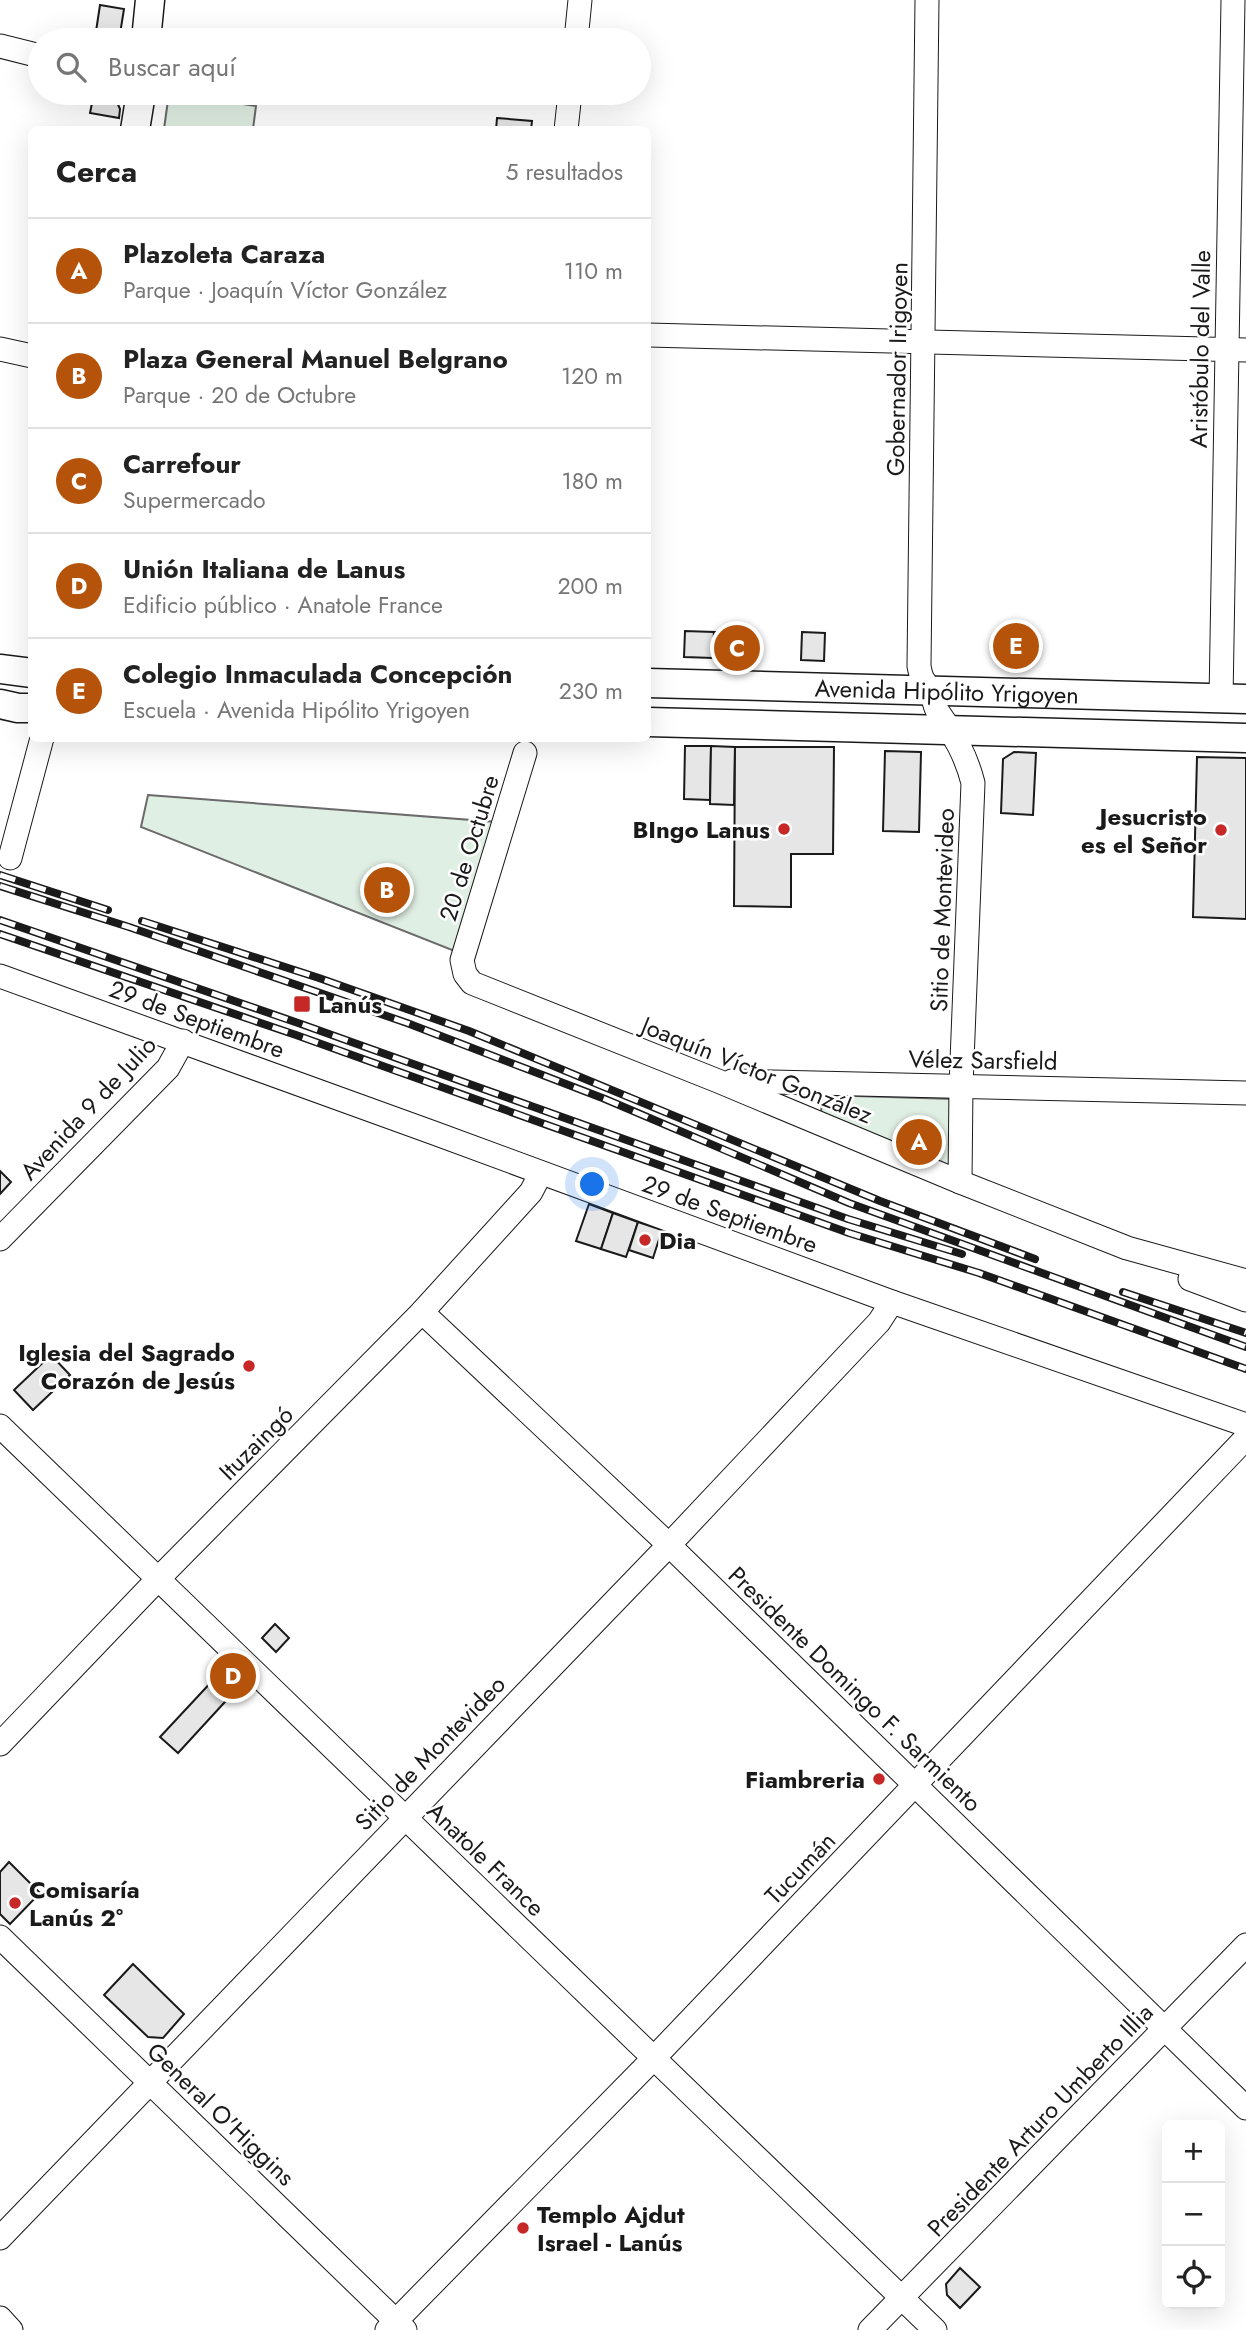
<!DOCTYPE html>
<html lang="es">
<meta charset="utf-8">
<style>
:root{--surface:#fff;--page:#f2f2f2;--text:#222;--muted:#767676;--line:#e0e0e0;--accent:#b45309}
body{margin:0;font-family:Jost,sans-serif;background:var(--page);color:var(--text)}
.controls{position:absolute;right:21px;bottom:21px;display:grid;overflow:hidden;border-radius:10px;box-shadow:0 7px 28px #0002}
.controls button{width:63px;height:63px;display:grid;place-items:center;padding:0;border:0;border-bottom:2px solid var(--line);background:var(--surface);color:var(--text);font:35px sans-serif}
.you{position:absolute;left:593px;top:1185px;width:24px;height:24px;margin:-18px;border:5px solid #fff;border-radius:50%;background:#1a73e8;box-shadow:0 0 0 10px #1a73e833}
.badge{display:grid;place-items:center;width:46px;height:46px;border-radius:50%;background:var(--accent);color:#fff;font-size:23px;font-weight:700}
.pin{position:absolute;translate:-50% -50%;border:4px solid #fff;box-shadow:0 2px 7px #0006}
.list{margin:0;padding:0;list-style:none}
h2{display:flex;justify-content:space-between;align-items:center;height:91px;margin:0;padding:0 28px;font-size:30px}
h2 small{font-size:23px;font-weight:400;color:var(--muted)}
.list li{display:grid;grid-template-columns:46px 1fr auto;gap:21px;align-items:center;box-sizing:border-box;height:105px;padding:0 28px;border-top:2px solid var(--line)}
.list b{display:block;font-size:26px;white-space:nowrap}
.list p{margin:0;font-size:23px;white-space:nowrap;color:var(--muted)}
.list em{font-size:23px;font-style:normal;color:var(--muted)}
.icon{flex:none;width:38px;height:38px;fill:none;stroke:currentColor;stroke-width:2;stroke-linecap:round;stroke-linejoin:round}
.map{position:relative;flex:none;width:1246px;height:2330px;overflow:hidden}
.search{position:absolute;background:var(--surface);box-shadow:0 7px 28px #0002;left:28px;top:28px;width:623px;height:77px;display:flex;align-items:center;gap:18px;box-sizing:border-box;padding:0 24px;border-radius:38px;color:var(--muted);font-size:26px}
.panel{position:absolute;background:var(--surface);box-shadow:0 7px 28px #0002;left:28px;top:126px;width:623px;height:616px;border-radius:10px}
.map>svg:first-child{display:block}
.green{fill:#e0efe3;stroke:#6a6a6a;stroke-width:2}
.building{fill:#e6e6e6;stroke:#1a1a1a;stroke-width:2}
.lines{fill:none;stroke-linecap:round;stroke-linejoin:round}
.minor-casing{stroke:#1a1a1a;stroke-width:25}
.major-casing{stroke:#1a1a1a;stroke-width:31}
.minor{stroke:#fff;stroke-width:23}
.major{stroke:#fff;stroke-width:28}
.rail-casing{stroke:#1a1a1a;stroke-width:8}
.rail{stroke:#fff;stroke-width:5;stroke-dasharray:16;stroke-linecap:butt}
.poi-dot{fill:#c62828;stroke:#fff;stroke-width:2.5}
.labels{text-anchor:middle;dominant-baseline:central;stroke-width:5;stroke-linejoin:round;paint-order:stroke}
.street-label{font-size:24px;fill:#1a1a1a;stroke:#fff}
.poi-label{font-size:24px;font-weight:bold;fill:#1a1a1a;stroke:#fff;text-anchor:end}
</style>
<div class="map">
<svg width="1246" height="2330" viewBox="0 0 1246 2330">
<rect width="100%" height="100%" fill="#fff"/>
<g class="green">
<polygon points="169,93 256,106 253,129 164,129"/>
<polygon points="148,795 497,822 457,952 141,827"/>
<polygon points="822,1095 954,1099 951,1168 821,1116"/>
</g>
<g class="building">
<polygon points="100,5 124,9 120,34 110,40 95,38"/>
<polygon points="94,93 113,93 120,109 119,118 90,113"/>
<polygon points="497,118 532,121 531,130 496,130"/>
<polygon points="685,631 714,632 713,658 684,657"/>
<polygon points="714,632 735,633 733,659 713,658"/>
<polygon points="802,632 825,633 824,661 801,660"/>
<polygon points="685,746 711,746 710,800 684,799"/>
<polygon points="711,746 735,747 734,805 710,804"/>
<polygon points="735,747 834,747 833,854 791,854 791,907 734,906"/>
<polygon points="885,751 921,752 919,832 883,831"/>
<polygon points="1014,752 1036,753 1033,815 1001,813 1003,759"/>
<polygon points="1197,757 1246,758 1246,919 1193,917"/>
<polygon points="0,1171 11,1182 0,1194"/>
<polygon points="589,1204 613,1213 601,1249 576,1241"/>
<polygon points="613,1213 638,1222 626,1257 601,1249"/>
<polygon points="638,1222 662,1230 653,1258 629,1250"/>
<polygon points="51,1355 70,1375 33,1410 14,1390"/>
<polygon points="275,1624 289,1638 276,1652 262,1638"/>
<polygon points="229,1663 246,1679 178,1753 160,1737"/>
<polygon points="9,1862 40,1893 10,1924 0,1914 0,1872"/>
<polygon points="133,1964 184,2014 163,2038 148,2037 104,1995"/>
<polygon points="960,2268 980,2287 960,2308 947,2295 946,2284"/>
</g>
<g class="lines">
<g class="minor-casing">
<g id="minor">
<path d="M927,0l-8,666c3,16 4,12 11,25 4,6 4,15 8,21 16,23 28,43 35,71l-12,303 -1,96"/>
<polyline points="576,40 580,0"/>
<polyline points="0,46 40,56"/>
<polyline points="566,130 570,93"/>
<polyline points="648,335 1246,350"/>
<polyline points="0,349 32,356"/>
<polyline points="1221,699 1233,0"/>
<polyline points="525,753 462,960 465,974 472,983 718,1081 960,1182 1127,1248 1246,1281"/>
<polyline points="10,858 42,738"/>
<polyline points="0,976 434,1133 892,1302 1246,1425"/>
<polyline points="732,1081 1246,1093"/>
<polyline points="0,1239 168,1068 183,1041"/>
<polyline points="1190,1279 1246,1300"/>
<polyline points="422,1312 669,1545 1246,2108"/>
<polyline points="0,1426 935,2330"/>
<polyline points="0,1744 158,1579 422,1312 531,1192 541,1173"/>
<polyline points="0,1937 405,2330"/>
<polyline points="0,2238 669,1545 879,1322 892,1302"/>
<polyline points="0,2318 11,2330"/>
<polyline points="387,2330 654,2058 1246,1438"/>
<polyline points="870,2330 1246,1945"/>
</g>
</g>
<g class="major-casing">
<g id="major">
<polyline points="146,40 150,0"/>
<polyline points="135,130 141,93"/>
<polyline points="0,669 32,673"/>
<path id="s1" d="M648,683l598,16"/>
<polyline points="0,704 18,708 32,708"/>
<polyline points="648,722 1246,738"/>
</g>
</g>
<use href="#minor" class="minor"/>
<use href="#major" class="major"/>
<g class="rail-casing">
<g id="rail">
<polyline points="0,875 108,910"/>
<polyline points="0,886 129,927 407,1023 605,1099 849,1203 1246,1347"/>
<polyline points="0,920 301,1024 848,1219 962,1254"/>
<polyline points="142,921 319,978 469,1031 880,1201 1035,1259"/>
<polyline points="0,934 296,1035 849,1233 979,1273 1246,1369"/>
<polyline points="1123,1292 1246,1333"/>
</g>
</g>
<use href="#rail" class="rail"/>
</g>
<g class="poi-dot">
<circle cx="784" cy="829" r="7"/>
<circle cx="1221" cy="830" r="7"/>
<rect x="293" y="995" width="18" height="18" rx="3.5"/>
<circle cx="645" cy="1240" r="7"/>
<circle cx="249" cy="1366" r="7"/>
<circle cx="879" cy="1779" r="7"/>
<circle cx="15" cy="1903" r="7"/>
<circle cx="523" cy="2228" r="7"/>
</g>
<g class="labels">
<g class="street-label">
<text transform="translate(1200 349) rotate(-89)">Aristóbulo del Valle</text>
<text transform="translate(897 369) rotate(-89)">Gobernador Irigoyen</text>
<text stroke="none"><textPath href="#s1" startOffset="299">Avenida Hipólito Yrigoyen</textPath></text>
<text transform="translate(469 848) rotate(-73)">20 de Octubre</text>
<text transform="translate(942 910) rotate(-88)">Sitio de Montevideo</text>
<text transform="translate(197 1019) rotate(20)">29 de Septiembre</text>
<text transform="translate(983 1060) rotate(1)">Vélez Sarsfield</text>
<text transform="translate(757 1070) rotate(22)">Joaquín Víctor González</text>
<text transform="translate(88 1108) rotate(-47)">Avenida 9 de Julio</text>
<text transform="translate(730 1214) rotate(20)">29 de Septiembre</text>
<text transform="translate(256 1443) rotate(-45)">Ituzaingó</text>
<text transform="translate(855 1689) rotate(44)">Presidente Domingo F. Sarmiento</text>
<text transform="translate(430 1753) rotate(-46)">Sitio de Montevideo</text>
<text transform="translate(486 1859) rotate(44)">Anatole France</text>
<text transform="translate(800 1868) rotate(-46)">Tucumán</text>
<text transform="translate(221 2114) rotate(44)">General O'Higgins</text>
<text transform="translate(1040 2120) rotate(-46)">Presidente Arturo Umberto Illia</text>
</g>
<g class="poi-label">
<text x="1207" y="816">Jesucristo<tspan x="1207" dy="28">es el Señor</tspan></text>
<text x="770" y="829">BIngo Lanus</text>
<text x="318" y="1004" text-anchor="start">Lanús</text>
<text x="659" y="1240" text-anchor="start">Dia</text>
<text x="235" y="1352">Iglesia del Sagrado<tspan x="235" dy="28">Corazón de Jesús</tspan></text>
<text x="865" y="1779">Fiambreria</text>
<text x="29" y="1889" text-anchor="start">Comisaría<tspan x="29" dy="28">Lanús 2°</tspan></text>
<text x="537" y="2214" text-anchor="start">Templo Ajdut<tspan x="537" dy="28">Israel - Lanús</tspan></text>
</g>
</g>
</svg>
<div class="controls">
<button>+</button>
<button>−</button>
<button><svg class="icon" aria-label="locate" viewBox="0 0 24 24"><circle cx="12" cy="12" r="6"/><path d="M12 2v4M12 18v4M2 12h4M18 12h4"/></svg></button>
</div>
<div class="you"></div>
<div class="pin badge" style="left:919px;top:1142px">A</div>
<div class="pin badge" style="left:387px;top:890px">B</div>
<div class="pin badge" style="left:737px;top:648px">C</div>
<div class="pin badge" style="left:233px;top:1676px">D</div>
<div class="pin badge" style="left:1016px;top:646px">E</div>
<div class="search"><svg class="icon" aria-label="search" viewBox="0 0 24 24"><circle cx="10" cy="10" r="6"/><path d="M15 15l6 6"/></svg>Buscar aquí</div>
<section class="panel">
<h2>Cerca<small>5 resultados</small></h2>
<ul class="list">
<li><span class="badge">A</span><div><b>Plazoleta Caraza</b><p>Parque · Joaquín Víctor González</p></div><em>110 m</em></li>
<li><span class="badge">B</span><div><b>Plaza General Manuel Belgrano</b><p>Parque · 20 de Octubre</p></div><em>120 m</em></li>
<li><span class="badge">C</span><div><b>Carrefour</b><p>Supermercado</p></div><em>180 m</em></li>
<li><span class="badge">D</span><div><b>Unión Italiana de Lanus</b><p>Edificio público · Anatole France</p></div><em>200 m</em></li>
<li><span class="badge">E</span><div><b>Colegio Inmaculada Concepción</b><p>Escuela · Avenida Hipólito Yrigoyen</p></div><em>230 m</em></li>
</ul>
</section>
</div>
